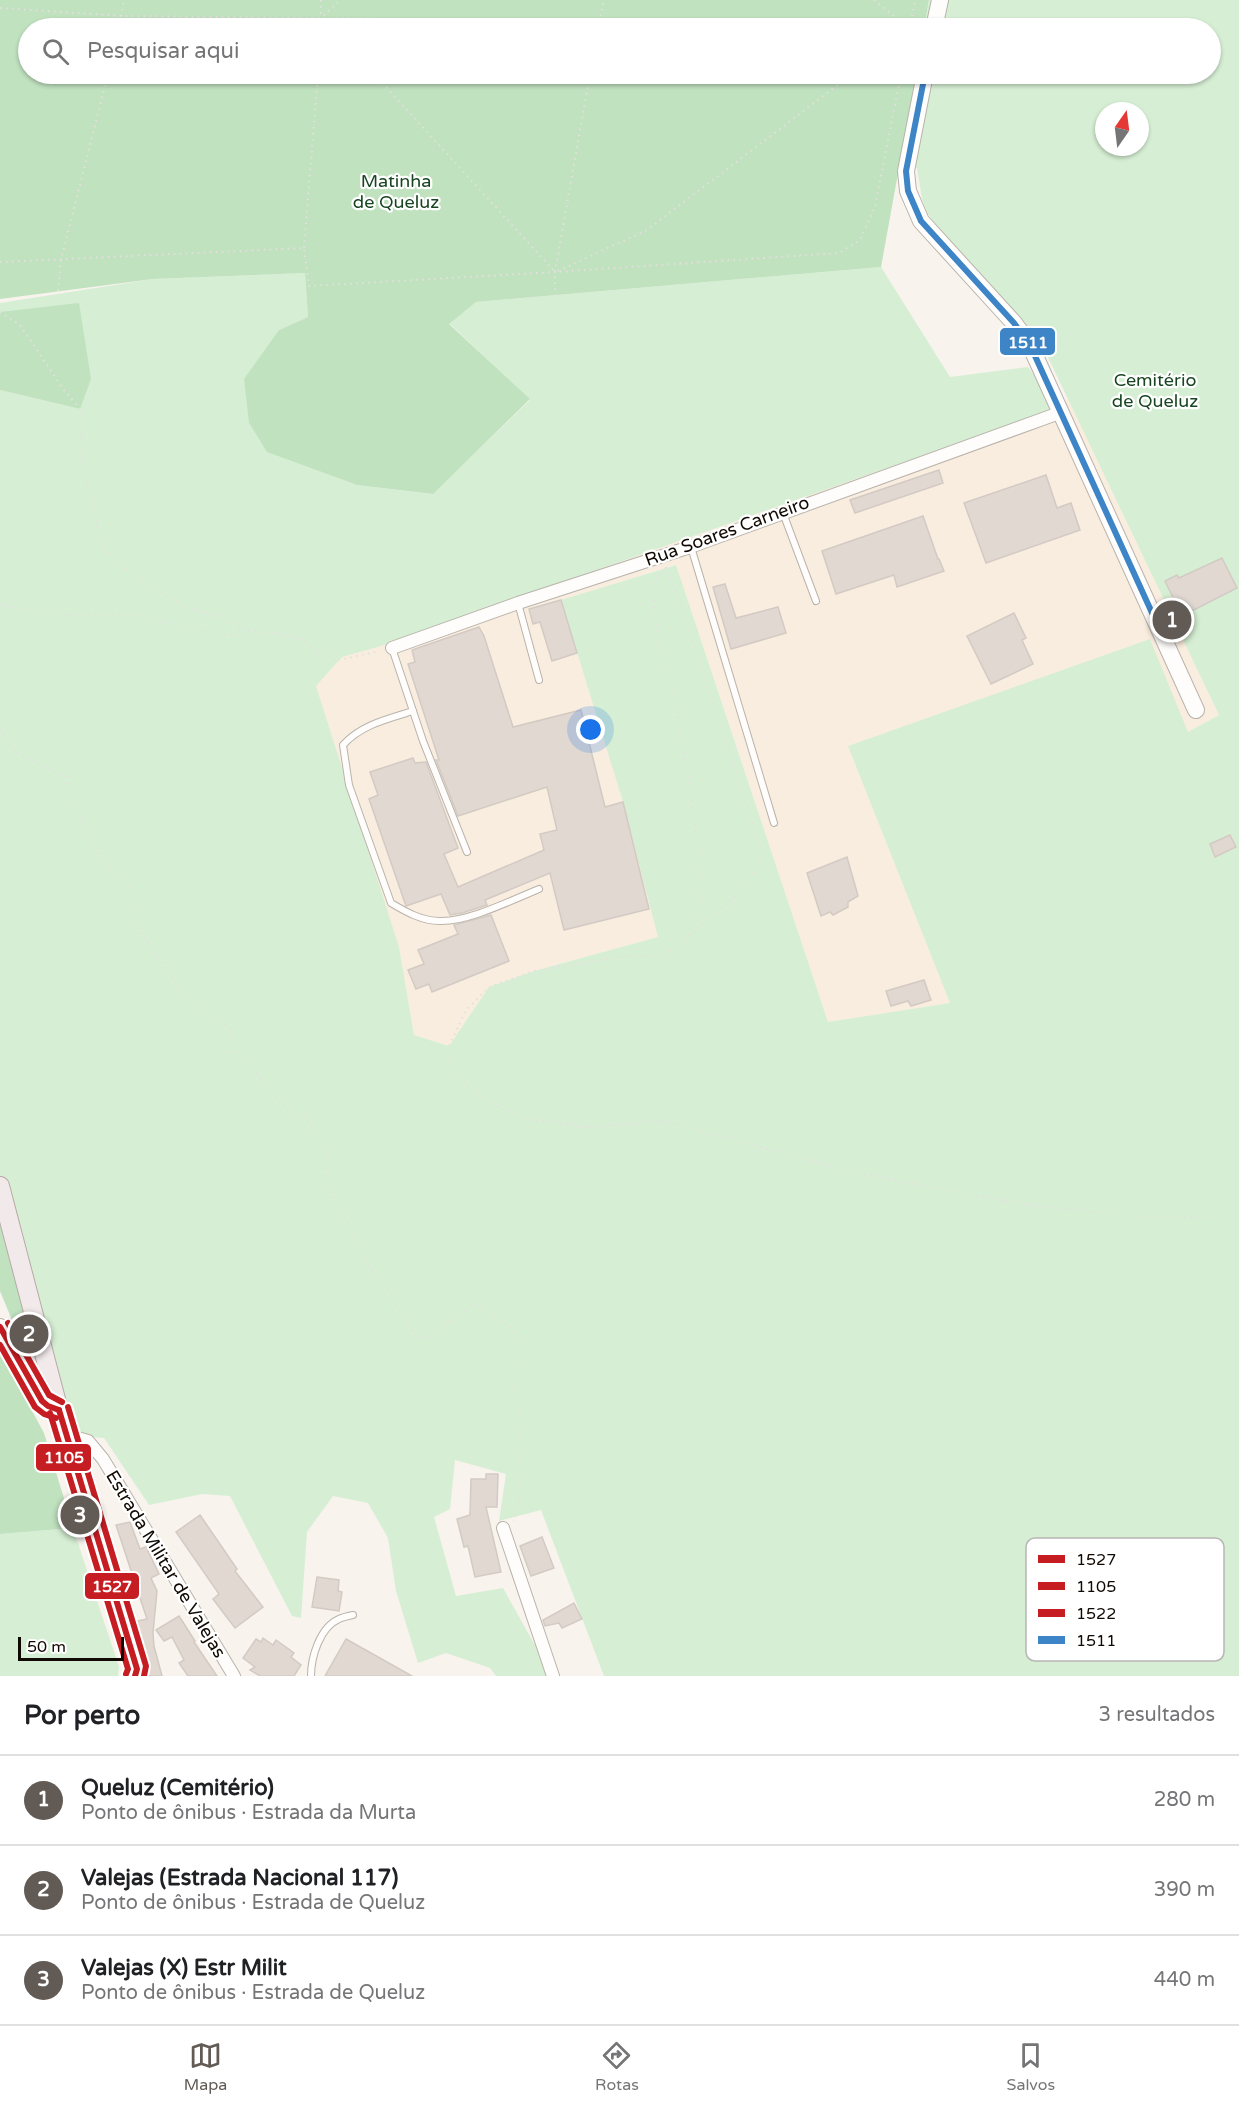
<!DOCTYPE html>
<html lang="pt">
<meta charset="utf-8">
<style>
:root{--surface:#fff;--page:#f6f6f6;--text:#202124;--muted:#757577;--line:#e0e0e0;--accent:#625b55}
body{margin:0;font-family:"Varela Round",sans-serif;background:var(--page);color:var(--text)}
.compass{position:absolute;left:1095px;top:102px;width:54px;height:54px;border-radius:50%;background:var(--surface);box-shadow:0 2px 4px #0004;rotate:14deg}
.scale{position:absolute;left:18px;bottom:15px;width:106px;box-sizing:border-box;padding-left:6px;border:3px solid #110903;border-top:0;font-size:16px;line-height:21px;white-space:nowrap;color:#110903;-webkit-text-stroke:4px #fff;paint-order:stroke}
.you{position:absolute;left:591px;top:730px;width:21px;height:21px;margin:-15px;border:4px solid #fff;border-radius:50%;background:#1a73e8;box-shadow:0 0 0 9px #1a73e833}
.badge{display:grid;place-items:center;width:39px;height:39px;border-radius:50%;background:var(--accent);color:#fff;font-size:20px;font-weight:700}
.pin{position:absolute;translate:-50% -50%;border:3px solid #fff;box-shadow:0 2px 6px #0006}
.list{margin:0;padding:0;list-style:none}
h2{display:flex;justify-content:space-between;align-items:center;height:78px;margin:0;padding:0 24px;font-size:26px}
h2 small{font-size:20px;font-weight:400;color:var(--muted)}
.list li{display:grid;grid-template-columns:39px 1fr auto;gap:18px;align-items:center;box-sizing:border-box;height:90px;padding:0 24px;border-top:2px solid var(--line)}
.list b{display:block;font-size:22px;white-space:nowrap}
.list p{margin:0;font-size:20px;white-space:nowrap;color:var(--muted)}
.list em{font-size:20px;font-style:normal;color:var(--muted)}
.icon{flex:none;width:33px;height:33px;fill:none;stroke:currentColor;stroke-width:2;stroke-linecap:round;stroke-linejoin:round}
.map{position:relative;flex:none;width:1239px;height:1676px;overflow:hidden}
.search{position:absolute;background:var(--surface);box-shadow:0 2px 4px #0004;left:18px;right:18px;top:18px;height:66px;display:flex;align-items:center;gap:15px;box-sizing:border-box;padding:0 21px;border-radius:33px;color:var(--muted);font-size:22px}
.sheet{height:348px;background:var(--surface)}
nav{display:flex;justify-content:space-around;align-items:center;box-sizing:border-box;height:84px;border-top:2px solid var(--line);background:var(--surface);font-size:16px;color:var(--muted)}
nav a{display:grid;justify-items:center;gap:3px}
nav .on{color:var(--accent)}
.map>svg:first-child{display:block}
.built{fill:#f9eddf}
.green{fill:#d6efd4;fill-rule:evenodd}
.forest{fill:#c0e2bf}
.building{fill:#e1d8d2;stroke:#d3cac4;stroke-width:1.5}
.lines{fill:none;stroke-linecap:round;stroke-linejoin:round}
.lane-casing{stroke:#b9b3ab;stroke-width:8}
.street-casing{stroke:#b9b3ab;stroke-width:14}
.secondary-casing{stroke:#b9b3ab;stroke-width:18}
.primary-casing{stroke:#b8a9a8;stroke-width:20}
.path{stroke:#e3e0df;stroke-width:2;stroke-dasharray:1.5 4.5;stroke-linecap:butt}
.lane{stroke:#fefdfc;stroke-width:6}
.street{stroke:#fefdfc;stroke-width:12}
.secondary{stroke:#fefdfc;stroke-width:16}
.primary{stroke:#f2eaea;stroke-width:18}
.bus-1-casing{stroke:#fff;stroke-width:10}
.bus-2-casing{stroke:#fff;stroke-width:10}
.bus-3-casing{stroke:#fff;stroke-width:10}
.bus-4-casing{stroke:#fff;stroke-width:10}
.bus-1{stroke:#c61d23;stroke-width:6}
.bus-2{stroke:#c61d23;stroke-width:6}
.bus-3{stroke:#c61d23;stroke-width:6}
.bus-4{stroke:#3d85c6;stroke-width:6}
.labels{text-anchor:middle;dominant-baseline:central;stroke-width:4.5;stroke-linejoin:round;paint-order:stroke}
.park-label{font-size:18px;fill:#174520;stroke:#fff}
.street-label{font-size:18px;fill:#110903;stroke:#fff}
.key{fill:#fff;stroke:#b8b5b3;stroke-width:1.5}
.key-label{font-size:16px;fill:#110903}
.line-badge{stroke:#fff;stroke-width:2}
.badge-label{font-size:16px;text-anchor:middle;font-weight:bold;fill:#fff}
</style>
<div class="map">
<svg width="1239" height="1676" viewBox="0 0 1239 1676">
<rect width="100%" height="100%" fill="#f8f3ed"/>
<polygon class="built" points="1068,399 1219,715 1188,732 849,746 950,1003 828,1022 675,565 562,600 623,802 659,937 534,971 489,987 449,1046 414,1035 399,947 315,686 342,657 378,647 1049,411"/>
<g class="green">
<path d="M929,0h310v1676h-635l-63,-166 -42,11 7,-47 -51,-14 -5,49 -16,8 22,79 47,-8 33,59 11,29h-51l-6,-8 -44,-15 -28,10 -22,-72 -8,-53 -20,-35 -35,-7 -26,36 -6,86 -9,-2 -62,-120 -28,-2 -53,11 -45,-67 -37,-3 -67,-249v-796l80,19 -77,-97h-3v-9l153,-24 152,-6 3,44 -29,13 -30,93 19,29 89,33 75,9 98,-94 -81,-77 27,-21 405,-35 69,110 78,-10 34,45 -13,-1 -671,236 -36,10 -26,29 83,261 15,88 35,11 40,-59 45,-16 124,-34 -35,-135 -62,-202 115,-35 152,457 122,-19 -102,-257 302,-107 38,93 31,-17 -175,-366 -101,-112 -16,-25 -5,-13 -5,-31 -16,-13 15,-81h294v-46h-286zM1104,111h36v36h-36z"/>
<polygon points="73,1528 119,1667 118,1676 0,1676 0,1534"/>
</g>
<g class="forest">
<polygon points="0,0 929,0 924,28 28,28 28,74 916,74 881,267 476,302 449,324 530,399 433,494 357,485 267,452 249,423 244,379 279,330 308,317 305,273 153,279 0,299"/>
<polygon points="79,303 91,379 80,409 0,390 0,312"/>
<polygon points="0,1214 26,1317 19,1337 0,1291"/>
<polygon points="0,1352 44,1433 73,1528 0,1534"/>
</g>
<g class="building">
<polygon points="939,470 943,483 855,513 850,500"/>
<polygon points="1046,475 1057,508 1071,503 1080,530 986,563 964,503"/>
<polygon points="923,516 938,559 939,559 944,571 897,587 894,575 836,594 822,551"/>
<polygon points="1222,558 1237,588 1182,616 1165,581 1177,575 1179,578"/>
<polygon points="725,584 736,618 778,607 786,633 731,649 713,587"/>
<polygon points="561,600 577,653 552,661 540,622 533,624 529,609"/>
<polygon points="1014,613 1026,638 1022,640 1033,664 991,684 967,636"/>
<polygon points="479,627 484,636 513,727 581,710 605,807 623,802 649,909 564,930 550,873 485,900 487,905 462,913 450,915 441,894 406,906 369,799 378,795 370,772 413,758 415,763 426,762 458,848 444,854 458,887 544,850 540,834 557,830 547,787 458,816 436,760 439,760 408,664 415,662 412,650"/>
<polygon points="1230,835 1236,847 1215,857 1210,844"/>
<polygon points="847,857 858,896 848,902 848,907 833,915 830,912 821,916 807,873"/>
<polygon points="491,915 509,961 432,992 429,984 416,989 408,970 424,964 418,950 458,934 454,925"/>
<polygon points="924,980 931,1000 911,1006 908,1001 891,1006 886,991"/>
<polygon points="486,1474 498,1474 497,1507 486,1507 501,1572 475,1577 468,1546 464,1547 457,1519 470,1515 471,1479 486,1479"/>
<polygon points="200,1515 237,1569 235,1571 263,1607 235,1628 213,1599 219,1594 176,1532"/>
<polygon points="130,1522 140,1549 146,1547 159,1574 151,1578 157,1591 153,1633 154,1646 162,1676 148,1676 148,1666 137,1621 147,1619 116,1525"/>
<polygon points="542,1537 554,1568 531,1576 520,1546"/>
<polygon points="317,1577 339,1580 338,1591 342,1592 339,1611 312,1607"/>
<polygon points="574,1603 582,1619 562,1628 559,1623 545,1626 543,1620"/>
<polygon points="179,1616 195,1641 194,1642 217,1676 188,1676 179,1663 184,1660 172,1637 164,1641 156,1630"/>
<polygon points="263,1638 273,1645 276,1640 294,1653 291,1657 301,1665 294,1676 260,1676 250,1670 255,1667 243,1658 256,1639 261,1642"/>
<polygon points="346,1639 412,1676 325,1676"/>
</g>
<g class="lines">
<g class="lane-casing">
<g id="lane">
<polyline points="783,513 816,601"/>
<polyline points="691,547 774,823"/>
<polyline points="518,603 539,680"/>
<polyline points="392,648 423,741 467,852"/>
<path d="M413,711c-26,8 -52,14 -70,34l6,40 42,118c15,9 31,18 49,18 28,1 72,-21 99,-32"/>
<path d="M311,1676c0,-19 9,-49 28,-57 4,-2 9,-3 14,-4"/>
</g>
</g>
<g class="street-casing">
<g id="street">
<polyline points="392,648 518,603 690,547 1062,412"/>
<polyline points="67,1435 88,1441 103,1459 234,1676"/>
<polyline points="503,1528 553,1676"/>
</g>
</g>
<g class="secondary-casing">
<g id="secondary">
<polyline points="934,28 940,0"/>
<polyline points="925,74 906,171 908,191 921,221 1014,323 1030,345 1196,710"/>
<polyline points="0,1327 42,1401 48,1406 59,1410"/>
</g>
</g>
<g class="primary-casing">
<polyline id="primary" points="0,1186 57,1403 137,1669 135,1676"/>
</g>
<g class="path">
<polyline points="321,0 321,28"/>
<polyline points="874,0 909,28"/>
<polyline points="0,8 123,16 600,21 882,28"/>
<polyline points="119,28 124,0"/>
<polyline points="333,28 322,17 340,0"/>
<polyline points="598,28 604,0"/>
<polyline points="910,28 915,0"/>
<polyline points="374,74 555,272"/>
<polyline points="304,248 318,74"/>
<polyline points="0,262 304,248 309,286 555,272 839,253 860,240 875,207 901,74"/>
<polyline points="558,271 647,230 852,74"/>
<polyline points="58,291 61,260 108,74"/>
<polyline points="555,296 555,272 590,74"/>
<polyline points="0,312 20,325 64,390 80,409 83,470 102,547 137,578 186,608 222,617 250,630 305,639 315,654 326,653 333,660 344,659 379,651"/>
<polyline points="666,567 682,607 763,855 740,893 667,954 619,957 534,971 489,987 466,1010 449,1046 455,1074 477,1096 522,1118 585,1127 666,1121 847,1171 1021,1204 1145,1218 1239,1216"/>
<polyline points="665,569 652,584 657,636 678,714 699,852 699,913 693,932"/>
<polyline points="0,604 24,611 74,615 134,614 186,628 236,636 242,626"/>
<polyline points="0,729 13,751 66,777 72,801 113,877 127,881 138,928 180,990 205,1012 232,1030 231,1052 244,1056 269,1090 289,1111 307,1118 325,1146 329,1158 325,1167 330,1194 344,1217 364,1261 384,1282 414,1335 423,1339 441,1330 458,1315 474,1304 510,1326 519,1346 515,1386 520,1432 518,1468 521,1491 514,1521"/>
</g>
<use href="#lane" class="lane"/>
<use href="#street" class="street"/>
<use href="#secondary" class="secondary"/>
<use href="#primary" class="primary"/>
<g class="bus-1-casing">
<g id="bus-1">
<polyline points="0,1327 42,1401 48,1406 59,1410"/>
<polyline points="59,1410 137,1669 135,1676"/>
</g>
</g>
<g class="bus-2-casing">
<g id="bus-2">
<polyline points="0,1345 35,1407 44,1414 56,1418"/>
<polyline points="50,1413 128,1669 126,1674"/>
</g>
</g>
<g class="bus-3-casing">
<g id="bus-3">
<polyline points="8,1323 49,1395 62,1402"/>
<polyline points="68,1407 146,1666 144,1676"/>
</g>
</g>
<g class="bus-4-casing">
<polyline id="bus-4" points="925,74 906,171 908,191 921,221 1014,323 1030,345 1158,626"/>
</g>
<use href="#bus-1" class="bus-1"/>
<use href="#bus-2" class="bus-2"/>
<use href="#bus-3" class="bus-3"/>
<use href="#bus-4" class="bus-4"/>
</g>
<g class="labels">
<g class="park-label">
<text x="396" y="181">Matinha<tspan x="396" dy="21">de Queluz</tspan></text>
<text x="1155" y="380">Cemitério<tspan x="1155" dy="21">de Queluz</tspan></text>
</g>
<g class="street-label">
<text transform="translate(727 531) rotate(-20)">Rua Soares Carneiro</text>
<text transform="translate(166 1564) rotate(59)">Estrada Militar de Valejas</text>
</g>
</g>
<rect x="1026" y="1538" width="198" height="123" rx="9" class="key"/>
<rect x="1038" y="1555" width="27" height="8" fill="#c61d23"/>
<rect x="1038" y="1582" width="27" height="8" fill="#c61d23"/>
<rect x="1038" y="1609" width="27" height="8" fill="#c61d23"/>
<rect x="1038" y="1636" width="27" height="8" fill="#3d85c6"/>
<g class="key-label">
<text x="1076" y="1565">1527</text>
<text x="1076" y="1592">1105</text>
<text x="1076" y="1619">1522</text>
<text x="1076" y="1646">1511</text>
</g>
<g class="line-badge">
<rect x="999" y="327" width="57" height="29" rx="6" fill="#3d85c6"/>
<rect x="35" y="1443" width="57" height="29" rx="6" fill="#c61d23"/>
<rect x="84" y="1572" width="56" height="28" rx="6" fill="#c61d23"/>
</g>
<g class="badge-label">
<text x="1028" y="348">1511</text>
<text x="64" y="1463">1105</text>
<text x="112" y="1592">1527</text>
</g>
</svg>
<svg class="compass" viewBox="-18 -18 36 36"><path d="M0-13l5 13h-10z" fill="#e53935"/><path d="M0 13l5-13h-10z" fill="#757577"/></svg>
<div class="scale">50 m</div>
<div class="you"></div>
<div class="pin badge" style="left:1172px;top:620px">1</div>
<div class="pin badge" style="left:29px;top:1334px">2</div>
<div class="pin badge" style="left:80px;top:1515px">3</div>
<div class="search"><svg class="icon" aria-label="search" viewBox="0 0 24 24"><circle cx="10" cy="10" r="6"/><path d="M15 15l6 6"/></svg>Pesquisar aqui</div>
</div>
<section class="sheet">
<h2>Por perto<small>3 resultados</small></h2>
<ul class="list">
<li><span class="badge">1</span><div><b>Queluz (Cemitério)</b><p>Ponto de ônibus · Estrada da Murta</p></div><em>280 m</em></li>
<li><span class="badge">2</span><div><b>Valejas (Estrada Nacional 117)</b><p>Ponto de ônibus · Estrada de Queluz</p></div><em>390 m</em></li>
<li><span class="badge">3</span><div><b>Valejas (X) Estr Milit</b><p>Ponto de ônibus · Estrada de Queluz</p></div><em>440 m</em></li>
</ul>
</section>
<nav>
<a class="on"><svg class="icon" aria-label="map" viewBox="0 0 24 24"><path d="M3 6l6-2 6 2 6-2v14l-6 2-6-2-6 2zM9 4v14M15 6v14"/></svg>Mapa</a>
<a><svg class="icon" aria-label="directions" viewBox="0 0 24 24"><path d="M12 3l9 9-9 9-9-9zM9 14v-3h6M13 9l2 2-2 2"/></svg>Rotas</a>
<a><svg class="icon" aria-label="saved" viewBox="0 0 24 24"><path d="M7 4h10v16l-5-4-5 4z"/></svg>Salvos</a>
</nav>
